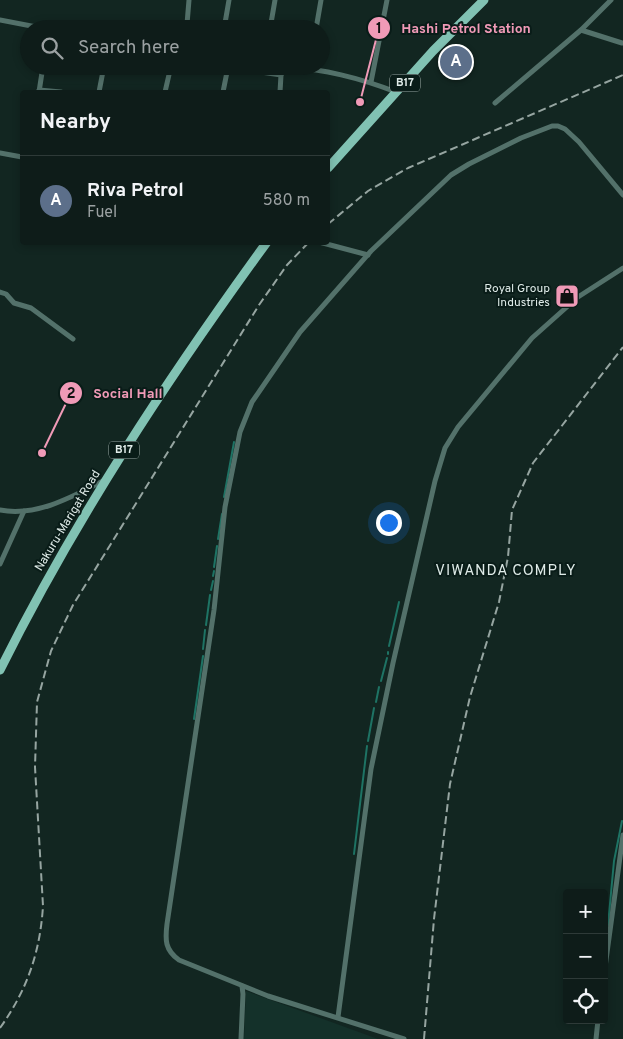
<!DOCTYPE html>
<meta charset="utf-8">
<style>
:root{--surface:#0e1c19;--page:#1c2926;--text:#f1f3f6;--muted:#9ba1a2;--line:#2e3a38;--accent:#f09ab7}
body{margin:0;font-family:Overpass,sans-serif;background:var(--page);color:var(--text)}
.controls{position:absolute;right:15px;bottom:15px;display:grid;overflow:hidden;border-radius:5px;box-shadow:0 2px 8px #0003}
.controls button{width:45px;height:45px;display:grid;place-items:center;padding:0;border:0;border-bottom:1px solid var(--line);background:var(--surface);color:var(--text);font:25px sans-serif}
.you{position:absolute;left:388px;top:522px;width:18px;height:18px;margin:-12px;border:4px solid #fff;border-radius:50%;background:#1a73e8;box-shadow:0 0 0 8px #1a73e833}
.badge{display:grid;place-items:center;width:32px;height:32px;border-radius:50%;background:var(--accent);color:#fff;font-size:16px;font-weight:700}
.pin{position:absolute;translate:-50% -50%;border:2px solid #fff;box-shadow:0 1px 5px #0006}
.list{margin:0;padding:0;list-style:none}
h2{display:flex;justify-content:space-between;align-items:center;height:65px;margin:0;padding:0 20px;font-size:21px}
h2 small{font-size:16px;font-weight:400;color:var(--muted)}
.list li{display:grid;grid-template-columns:32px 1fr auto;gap:15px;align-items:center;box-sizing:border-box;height:90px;padding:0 20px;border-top:1px solid var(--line)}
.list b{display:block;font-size:19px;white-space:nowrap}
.list p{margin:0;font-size:16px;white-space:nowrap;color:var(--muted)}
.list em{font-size:16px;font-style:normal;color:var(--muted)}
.icon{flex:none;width:28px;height:28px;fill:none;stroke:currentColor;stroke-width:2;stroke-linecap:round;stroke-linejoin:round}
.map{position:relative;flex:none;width:623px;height:1039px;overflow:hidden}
.search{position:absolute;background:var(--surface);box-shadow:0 2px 8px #0003;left:20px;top:20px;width:310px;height:55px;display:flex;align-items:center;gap:12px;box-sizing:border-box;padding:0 18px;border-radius:28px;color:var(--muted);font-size:19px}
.panel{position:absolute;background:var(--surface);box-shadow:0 2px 8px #0003;left:20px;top:90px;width:310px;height:155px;border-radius:5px}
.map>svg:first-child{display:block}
.built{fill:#14312a}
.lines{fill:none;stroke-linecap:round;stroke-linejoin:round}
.stream{stroke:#1e7364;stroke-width:2}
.minor{stroke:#53716a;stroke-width:5}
.primary{stroke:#81c2b3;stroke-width:9}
.rail{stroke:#96a5a1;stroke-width:2;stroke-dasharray:8 4;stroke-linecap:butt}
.labels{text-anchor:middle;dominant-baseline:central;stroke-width:4;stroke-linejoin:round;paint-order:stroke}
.shield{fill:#091c18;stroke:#9fadaa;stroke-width:1}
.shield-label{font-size:11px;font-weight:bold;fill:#dfebe8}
.poi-label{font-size:12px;fill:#dfebe8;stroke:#091c18;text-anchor:end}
.street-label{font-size:12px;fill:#dfebe8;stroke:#091c18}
.quarter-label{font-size:15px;letter-spacing:1px;fill:#dfebe8;stroke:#091c18}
.leader{fill:none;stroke:#f09ab7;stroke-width:2}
.callout-dot{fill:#f09ab7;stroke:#091c18;stroke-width:2}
.mark-label{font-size:15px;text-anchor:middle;font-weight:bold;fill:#111}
.callout-label{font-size:14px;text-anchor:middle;font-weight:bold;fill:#f09ab7;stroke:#091c18;stroke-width:4;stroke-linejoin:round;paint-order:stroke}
</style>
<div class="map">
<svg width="623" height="1039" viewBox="0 0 623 1039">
<rect width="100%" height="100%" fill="#122621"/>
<polygon class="built" points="246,991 378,1039 244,1039"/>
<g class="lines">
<g class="stream">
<polyline points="224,497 234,442"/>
<polyline points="218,539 222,514"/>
<polyline points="214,567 217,546"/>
<polyline points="213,576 214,571"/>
<polyline points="211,590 213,581"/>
<polyline points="206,625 210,595"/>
<polyline points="389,646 399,602"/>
<polyline points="203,649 205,630"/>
<polyline points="388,654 388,652"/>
<polyline points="381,681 387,658"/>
<polyline points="376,702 379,687"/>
<polyline points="194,719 203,656"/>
<polyline points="368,741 374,708"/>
<polyline points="354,854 367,746"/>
<polyline points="608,925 614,861 622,821"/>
</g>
<g class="minor">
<polyline points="189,0 187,24 200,29"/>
<polyline points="0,20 47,29"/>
<polyline points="224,29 229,0"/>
<polyline points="270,29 275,0"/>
<polyline points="316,29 321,0"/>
<polyline points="581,30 622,43"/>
<path d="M221,66l60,9 3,-6c34,-3 81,11 112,23"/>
<polyline points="371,82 387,0"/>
<polyline points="39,90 61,92"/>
<polyline points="39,92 43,66"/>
<polyline points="99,92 104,66"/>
<polyline points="165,92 171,66"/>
<polyline points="223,92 228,67"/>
<polyline points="280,92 281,75"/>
<polyline points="495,103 581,30 611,0"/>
<polyline points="0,153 22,157"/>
<polyline points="319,242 368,255"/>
<polyline points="0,292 6,294 14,303 31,308 73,339"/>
<path d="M0,510c36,7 72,-13 103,-29"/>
<polyline points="0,564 24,511"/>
<polyline points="604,975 623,835"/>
<polyline points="338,1017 371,769 393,663 435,481 445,448 458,427 532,338 578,297 623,268"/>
<polyline points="241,1039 243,994 242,986"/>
<path d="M404,1039l-136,-43 -89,-36c-14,-10 -14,-20 -12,-36l47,-314 11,-103 15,-75 12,-30 48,-70 71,-81 80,-76 18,-11 52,-26 31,-12h6l7,3 14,13 44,53"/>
<polyline points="596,1039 598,1020"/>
</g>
<g class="primary">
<polyline points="328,168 433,51 484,0"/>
<path d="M0,670c75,-151 168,-292 267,-428"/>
</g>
<g class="rail">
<polyline points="328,224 368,191 408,168 623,75"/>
<path d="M0,1028c27,-38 40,-75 43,-122l-8,-139 2,-65 14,-51 22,-46 186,-300 28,-40 22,-23"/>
<polyline points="424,1039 434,919 450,784 470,697 499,602 508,557 512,510 533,463 623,347"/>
</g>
</g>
<defs>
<g id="shop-square" transform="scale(1.25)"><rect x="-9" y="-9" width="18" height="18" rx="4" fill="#f09ab7" stroke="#091c18"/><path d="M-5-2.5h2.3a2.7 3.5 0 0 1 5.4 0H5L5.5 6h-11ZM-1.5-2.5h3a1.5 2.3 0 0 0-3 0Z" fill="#111"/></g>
</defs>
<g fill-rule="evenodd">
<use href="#shop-square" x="567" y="296"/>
</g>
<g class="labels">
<g class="shield">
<rect x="390" y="74.5" width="30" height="17" rx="4"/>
<rect x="109" y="441.5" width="30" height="17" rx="4"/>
</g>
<g class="shield-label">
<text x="405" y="83">B17</text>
<text x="124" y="450">B17</text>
</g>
<g class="poi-label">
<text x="550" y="289">Royal Group<tspan x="550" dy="14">Industries</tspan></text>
</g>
<g class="street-label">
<text transform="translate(68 521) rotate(-59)">Nakuru-Marigat Road</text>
</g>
<g class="quarter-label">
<text x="506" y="571">VIWANDA COMPLY</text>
</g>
</g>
<path class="leader" d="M360 102L379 28M42 453L71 393"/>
<g class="callout-dot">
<circle cx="360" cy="102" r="5"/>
<circle cx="42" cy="453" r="5"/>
<circle cx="379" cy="28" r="12"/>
<circle cx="71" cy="393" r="12"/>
</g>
<g class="mark-label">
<text x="379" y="33">1</text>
<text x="71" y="398">2</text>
</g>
<g class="callout-label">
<text x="466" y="33">Hashi Petrol Station</text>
<text x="128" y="398">Social Hall</text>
</g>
</svg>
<div class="controls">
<button>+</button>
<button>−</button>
<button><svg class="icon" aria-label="locate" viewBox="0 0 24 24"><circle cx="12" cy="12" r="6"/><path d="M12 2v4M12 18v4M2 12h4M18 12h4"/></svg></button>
</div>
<div class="you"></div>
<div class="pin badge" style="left:456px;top:62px;background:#5c6f8a">A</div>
<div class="search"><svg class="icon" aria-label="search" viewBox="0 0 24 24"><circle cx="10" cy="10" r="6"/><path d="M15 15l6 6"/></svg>Search here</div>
<section class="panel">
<h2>Nearby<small></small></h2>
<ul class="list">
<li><span class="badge" style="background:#5c6f8a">A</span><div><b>Riva Petrol</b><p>Fuel</p></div><em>580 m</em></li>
</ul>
</section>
</div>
